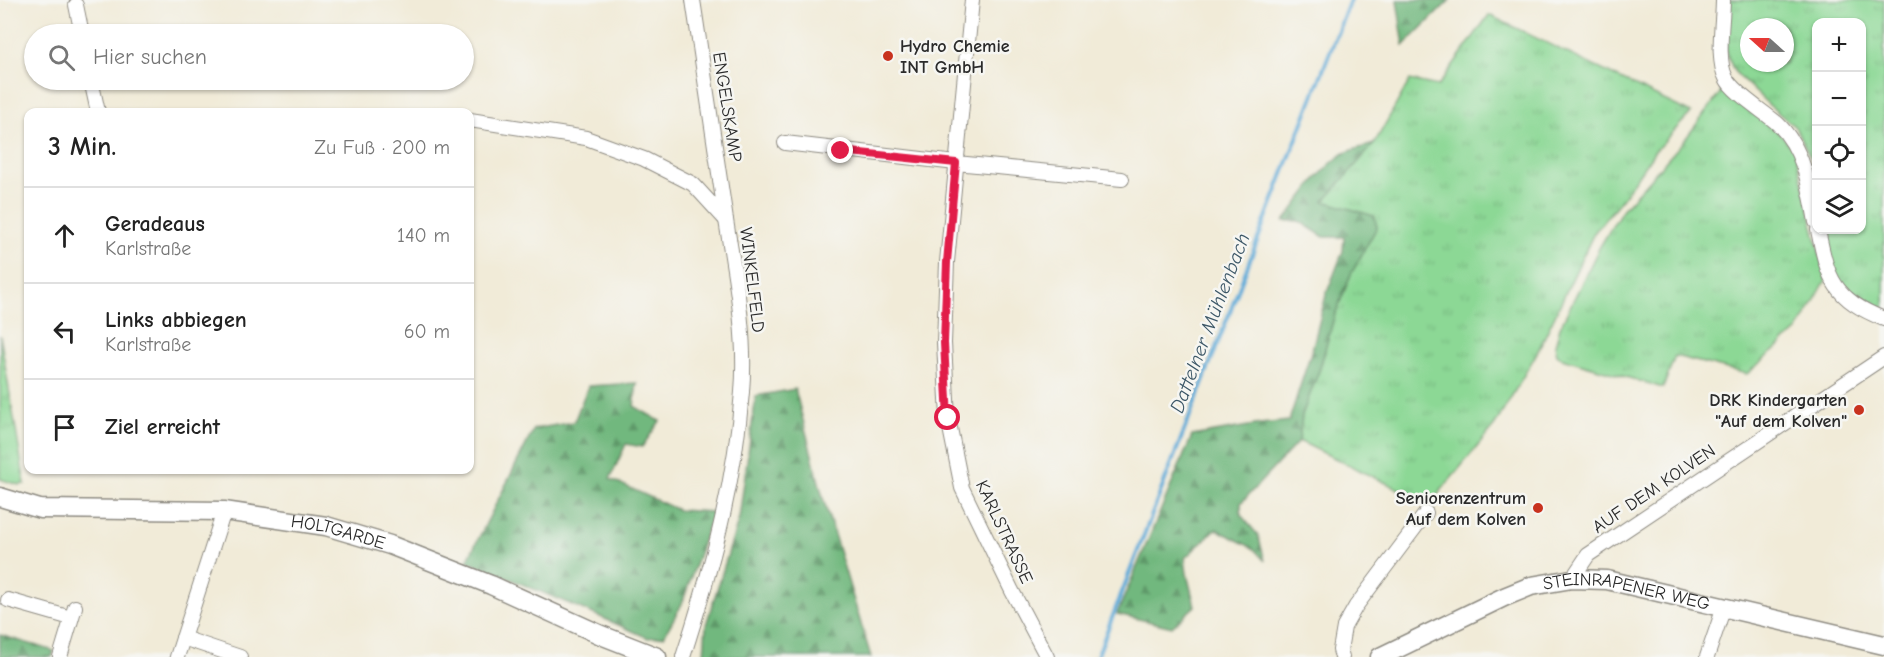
<!DOCTYPE html>
<html lang="de">
<meta charset="utf-8">
<style>
:root{--surface:#fff;--page:#f6f6f6;--text:#222;--muted:#767676;--line:#e0e0e0}
body{margin:0;font-family:"Comic Neue",sans-serif;background:var(--page);color:var(--text)}
.controls{position:absolute;right:18px;top:18px;display:grid;overflow:hidden;border-radius:12px;box-shadow:0 2px 4px #0004}
.controls button{width:54px;height:54px;display:grid;place-items:center;padding:0;border:0;border-bottom:2px solid var(--line);background:var(--surface);color:var(--text);font:30px sans-serif}
.compass{position:absolute;left:1740px;top:18px;width:54px;height:54px;border-radius:50%;background:var(--surface);box-shadow:0 2px 4px #0004;rotate:291deg}
.stop{position:absolute;width:18px;height:18px;margin:-14px;border:4px solid #e11d48;border-radius:50%;background:#fff}
.stop.end{background:#e11d48;border-color:#fff;box-shadow:0 2px 6px #0008}
.list{margin:0;padding:0;list-style:none}
h2{display:flex;justify-content:space-between;align-items:center;height:78px;margin:0;padding:0 24px;font-size:26px}
h2 small{font-size:20px;font-weight:400;color:var(--muted)}
.list li{display:grid;grid-template-columns:39px 1fr auto;gap:18px;align-items:center;box-sizing:border-box;height:96px;padding:0 24px;border-top:2px solid var(--line)}
.list b{display:block;font-size:22px;white-space:nowrap}
.list p{margin:0;font-size:20px;white-space:nowrap;color:var(--muted)}
.list em{font-size:20px;font-style:normal;color:var(--muted)}
.icon{flex:none;width:33px;height:33px;fill:none;stroke:currentColor;stroke-width:2;stroke-linecap:round;stroke-linejoin:round}
.map{position:relative;flex:none;width:1884px;height:657px;overflow:hidden}
.search{position:absolute;background:var(--surface);box-shadow:0 2px 4px #0004;left:24px;top:24px;width:450px;height:66px;display:flex;align-items:center;gap:15px;box-sizing:border-box;padding:0 21px;border-radius:33px;color:var(--muted);font-size:22px}
.panel{position:absolute;background:var(--surface);box-shadow:0 2px 4px #0004;left:24px;top:108px;width:450px;height:366px;border-radius:12px}
.map>svg:first-child{display:block}
.grass{fill:url(#grass-tufts);stroke:#5c8260;stroke-width:1.5;fill-rule:evenodd}
.forest{fill:url(#forest-firs);stroke:#4e7254;stroke-width:1.5}
.lines{fill:none;stroke-linecap:round;stroke-linejoin:round}
.stream{stroke:#5fabd8;stroke-width:4}
.minor-casing{stroke:#8e8b82;stroke-width:16}
.tertiary-casing{stroke:#8e8b82;stroke-width:21}
.minor{stroke:#fff;stroke-width:14}
.tertiary{stroke:#fff;stroke-width:18}
.route{stroke:#e11d48;stroke-width:8}
.poi-dot{fill:#c8321e;stroke:#f6f6f2;stroke-width:2}
.labels{text-anchor:middle;dominant-baseline:central;stroke-width:5;stroke-linejoin:round;paint-order:stroke}
.poi-label{font-size:18px;font-weight:bold;fill:#2b2b2b;stroke:#f6f6f2;text-anchor:end}
.street-label{font-size:18px;fill:#2b2b2b;stroke:#f6f6f2}
.water-label{font-size:20px;font-style:italic;fill:#3d5868;stroke:#f6f6f2}
</style>
<div class="map">
<svg width="1884" height="657" viewBox="0 0 1884 657">
<defs>
<pattern id="grass-tufts" width="24" height="20" patternUnits="userSpaceOnUse" patternTransform="scale(1.5)"><rect width="24" height="20" fill="#8cd895"/><path d="M3 7l-1-3M5 7V3M7 7l1-3M15 17l-1-3M17 17v-4M19 17l1-3" fill="none" stroke="#79ba81"/></pattern>
<pattern id="forest-firs" width="22" height="20" patternUnits="userSpaceOnUse" patternTransform="scale(1.5)"><rect width="22" height="20" fill="#71b87e"/><path d="M5 1l3.5 6h-7zM16 11l3.5 6h-7z" fill="#5d9667"/></pattern>
</defs>
<rect width="100%" height="100%" fill="#f6f6f2"/>
<filter id="ink" filterUnits="userSpaceOnUse"><feTurbulence type="fractalNoise" baseFrequency=".0167" numOctaves="2"/><feDisplacementMap in="SourceGraphic" scale="12" xChannelSelector="R" yChannelSelector="G"/><feConvolveMatrix kernelMatrix="1 2 1 2 8 2 1 2 1" color-interpolation-filters="sRGB"/></filter>
<filter id="wash" filterUnits="userSpaceOnUse"><feTurbulence type="fractalNoise" baseFrequency=".008" numOctaves="4" result="noise"/><feDisplacementMap in="SourceGraphic" scale="24" xChannelSelector="R" yChannelSelector="G"/><feGaussianBlur stdDeviation="1.35" result="paint"/><feColorMatrix in="noise" values="0 0 0 0 0 0 0 0 0 0 0 0 0 0 0 0 0 1.4 0 .05"/><feComposite in="paint" operator="in"/></filter>
<g filter="url(#wash)">
<rect width="100%" height="100%" fill="#f1ebd8"/>
<g class="grass">
<path d="M1730,0h154v308l-17,-3 -33,-28 -9,-47h37v-208h-46v166l-5,-29 -16,-32 -26,-22 -35,-34 -8,-19zM1749,27h36v36h-36z"/>
<polygon points="1489,15 1691,113 1654,152 1624,196 1594,233 1538,351 1495,425 1430,504 1299,441 1302,415 1320,368 1334,317 1351,274 1377,227 1374,216 1324,201 1374,144 1410,80 1438,86"/>
<polygon points="1728,89 1780,133 1795,151 1826,280 1798,330 1747,374 1675,356 1663,388 1562,358 1557,354 1555,345 1560,327 1599,248 1622,210 1683,142 1722,91"/>
<polygon points="0,335 25,484 19,485 0,479"/>
</g>
<g class="forest">
<polygon points="1397,0 1450,0 1404,46"/>
<path d="M1374,144l-50,57 50,15 3,11 -26,47 -17,43 -14,51 -18,47 -3,26 -58,62v12l17,20 7,26 -12,-13 -37,-19 -31,29 2,16 8,32 -23,21 -55,-13 75,-178 68,-12 29,-3 24,-75 13,-51 17,-44 1,-14h-20l-25,-16h-15c19,-23 34,-50 59,-67 9,-5 22,-7 31,-10z"/>
<polygon points="637,383 634,406 660,421 642,447 626,444 610,479 678,510 713,512 682,604 664,636 648,638 589,612 467,561 534,429 574,422 588,386"/>
<polygon points="795,389 823,498 871,657 708,657 704,655 706,625 739,518 756,396"/>
<polygon points="0,635 54,651 52,657 0,657"/>
</g>
<g class="lines">
<polyline class="stream" points="1097,657 1350,0"/>
</g>
</g>
<g filter="url(#ink)">
<g class="lines">
<g class="minor-casing">
<g id="minor">
<polyline points="972,0 947,262 944,343 948,418 962,488 1012,591 1047,657"/>
<path d="M1723,0c0,22 -7,59 3,78 7,15 39,34 52,46 26,25 32,65 38,98"/>
<polyline points="76,5 82,34"/>
<polyline points="91,80 98,112"/>
<polyline points="470,120 586,138 644,159 693,184 726,220"/>
<polyline points="785,143 956,163 1122,179"/>
<path d="M1818,230c10,50 16,69 66,89"/>
<polyline points="1572,579 1588,555 1884,357"/>
<polyline points="8,600 71,618"/>
<polyline points="183,638 240,657"/>
<polyline points="60,657 75,607"/>
<polyline points="177,657 224,511"/>
<path d="M683,657c28,-87 52,-174 59,-265 5,-58 -7,-115 -16,-172 -11,-73 -22,-147 -33,-220"/>
<polyline points="1342,657 1340,650 1344,627 1356,606 1426,513"/>
<polyline points="1707,657 1724,607"/>
</g>
</g>
<g class="tertiary-casing">
<g id="tertiary">
<path id="s1" d="M0,497l40,12 184,2 102,15 64,19 101,40 110,50 56,22"/>
<path id="s2" d="M1380,657l124,-60 27,-11 41,-7 35,1 277,65"/>
</g>
</g>
<use href="#minor" class="minor"/>
<use href="#tertiary" class="tertiary"/>
</g>
</g>
<g class="lines" filter="url(#ink)">
<polyline class="route" points="841,151 956,163 947,262 944,343 948,418"/>
</g>
<g class="poi-dot">
<circle cx="888" cy="56" r="6"/>
<circle cx="1859" cy="410" r="6"/>
<circle cx="1538" cy="508" r="6"/>
</g>
<g class="labels">
<g class="poi-label">
<text x="900" y="46" text-anchor="start">Hydro Chemie<tspan x="900" dy="21">INT GmbH</tspan></text>
<text x="1847" y="400">DRK Kindergarten<tspan x="1847" dy="21">"Auf dem Kolven"</tspan></text>
<text x="1526" y="498">Seniorenzentrum<tspan x="1526" dy="21">Auf dem Kolven</tspan></text>
</g>
<g class="street-label">
<text transform="translate(727 107) rotate(81)">ENGELSKAMP</text>
<text transform="translate(752 280) rotate(83)">WINKELFELD</text>
<text transform="translate(1654 489) rotate(-34)">AUF DEM KOLVEN</text>
<text transform="translate(1004 532) rotate(65)">KARLSTRASSE</text>
<text stroke="none"><textPath href="#s1" startOffset="342">HOLTGARDE</textPath></text>
<text stroke="none"><textPath href="#s2" startOffset="264">STEINRAPENER WEG</textPath></text>
</g>
<g class="water-label">
<text transform="translate(1210 323) rotate(-69)">Dattelner Mühlenbach</text>
</g>
</g>
</svg>
<div class="controls">
<button>+</button>
<button>−</button>
<button><svg class="icon" aria-label="locate" viewBox="0 0 24 24"><circle cx="12" cy="12" r="6"/><path d="M12 2v4M12 18v4M2 12h4M18 12h4"/></svg></button>
<button><svg class="icon" aria-label="layers" viewBox="0 0 24 24"><path d="M12 4l9 5-9 5-9-5zM3 14l9 5 9-5"/></svg></button>
</div>
<svg class="compass" viewBox="-18 -18 36 36"><path d="M0-13l5 13h-10z" fill="#e53935"/><path d="M0 13l5-13h-10z" fill="#767676"/></svg>
<div class="stop" style="left:948px;top:418px"></div>
<div class="stop end" style="left:841px;top:151px"></div>
<div class="search"><svg class="icon" aria-label="search" viewBox="0 0 24 24"><circle cx="10" cy="10" r="6"/><path d="M15 15l6 6"/></svg>Hier suchen</div>
<section class="panel">
<h2>3 Min.<small>Zu Fuß · 200 m</small></h2>
<ul class="list">
<li><svg class="icon" aria-label="ahead" viewBox="0 0 24 24"><path d="M12 20V5M6 11l6-6 6 6"/></svg><div><b>Geradeaus</b><p>Karlstraße</p></div><em>140 m</em></li>
<li><svg class="icon" aria-label="left" viewBox="0 0 24 24"><path d="M17 20v-9H6M10 6l-5 5 5 5"/></svg><div><b>Links abbiegen</b><p>Karlstraße</p></div><em>60 m</em></li>
<li><svg class="icon" aria-label="arrive" viewBox="0 0 24 24"><path d="M6 21V4h12l-3 4 3 4H6"/></svg><div><b>Ziel erreicht</b></div></li>
</ul>
</section>
</div>
